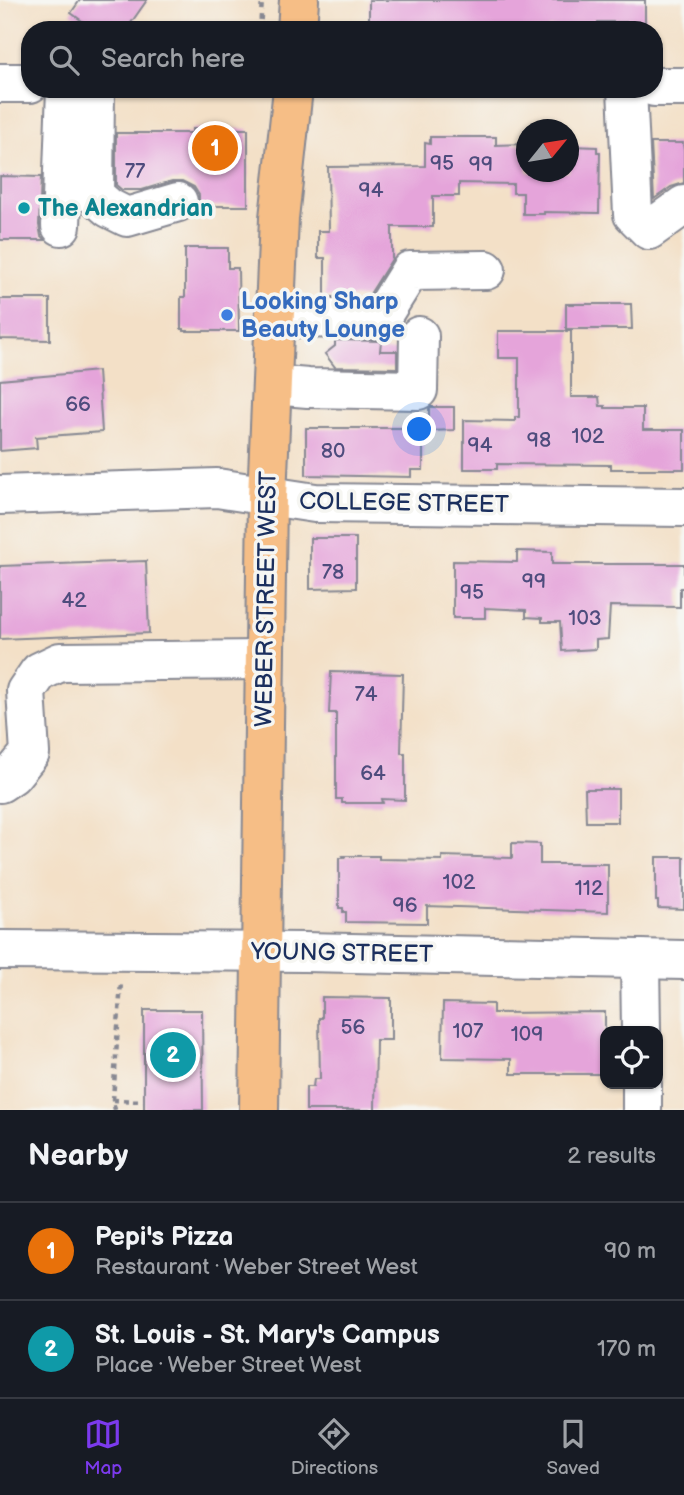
<!DOCTYPE html>
<meta charset="utf-8">
<style>
:root{--surface:#171b24;--page:#242831;--text:#f1f3f6;--muted:#9ea1a6;--line:#363941;--accent:#7c3aed}
body{margin:0;font-family:"Balsamiq Sans",sans-serif;background:var(--page);color:var(--text)}
.controls{position:absolute;right:21px;bottom:21px;display:grid;overflow:hidden;border-radius:14px;box-shadow:0 2px 5px #0004}
.controls button{width:63px;height:63px;display:grid;place-items:center;padding:0;border:0;border-bottom:2px solid var(--line);background:var(--surface);color:var(--text);font:35px sans-serif}
.compass{position:absolute;left:516px;top:119px;width:63px;height:63px;border-radius:50%;background:var(--surface);box-shadow:0 2px 5px #0004;rotate:60deg}
.you{position:absolute;left:420px;top:430px;width:24px;height:24px;margin:-18px;border:5px solid #fff;border-radius:50%;background:#1a73e8;box-shadow:0 0 0 10px #1a73e833}
.badge{display:grid;place-items:center;width:46px;height:46px;border-radius:50%;background:var(--accent);color:#fff;font-size:23px;font-weight:700}
.pin{position:absolute;translate:-50% -50%;border:4px solid #fff;box-shadow:0 2px 7px #0006}
.list{margin:0;padding:0;list-style:none}
h2{display:flex;justify-content:space-between;align-items:center;height:91px;margin:0;padding:0 28px;font-size:30px}
h2 small{font-size:23px;font-weight:400;color:var(--muted)}
.list li{display:grid;grid-template-columns:46px 1fr auto;gap:21px;align-items:center;box-sizing:border-box;height:98px;padding:0 28px;border-top:2px solid var(--line)}
.list b{display:block;font-size:26px;white-space:nowrap}
.list p{margin:0;font-size:23px;white-space:nowrap;color:var(--muted)}
.list em{font-size:23px;font-style:normal;color:var(--muted)}
.icon{flex:none;width:38px;height:38px;fill:none;stroke:currentColor;stroke-width:2;stroke-linecap:round;stroke-linejoin:round}
.map{position:relative;flex:none;width:684px;height:1110px;overflow:hidden}
.search{position:absolute;background:var(--surface);box-shadow:0 2px 5px #0004;left:21px;right:21px;top:21px;height:77px;display:flex;align-items:center;gap:18px;box-sizing:border-box;padding:0 24px;border-radius:28px;color:var(--muted);font-size:26px}
.sheet{height:287px;background:var(--surface)}
nav{display:flex;justify-content:space-around;align-items:center;box-sizing:border-box;height:98px;border-top:2px solid var(--line);background:var(--surface);font-size:19px;color:var(--muted)}
nav a{display:grid;justify-items:center;gap:4px}
nav .on{color:var(--accent)}
.map>svg:first-child{display:block}
.building{fill:#e5a4da}
.lines{fill:none;stroke-linecap:round;stroke-linejoin:round}
.minor-casing{stroke:#878892;stroke-width:42}
.major-casing{stroke:#878892;stroke-width:42}
.path{stroke:#878892;stroke-width:4.5;stroke-dasharray:5 5;stroke-linecap:butt}
.minor{stroke:#fff;stroke-width:38}
.major{stroke:#f6be86;stroke-width:38}
.culture-dot{fill:#0f9aa8;stroke:#f6f6f2;stroke-width:2.5}
.shop-dot{fill:#3f7fe0;stroke:#f6f6f2;stroke-width:2.5}
.labels{text-anchor:middle;dominant-baseline:central;stroke-width:7;stroke-linejoin:round;paint-order:stroke}
.number-label{font-size:21px;fill:#4e4c7d}
.culture-label{font-size:24px;font-weight:bold;fill:#0d838f;stroke:#f6f6f2;text-anchor:start}
.shop-label{font-size:24px;font-weight:bold;fill:#366cbe;stroke:#f6f6f2;text-anchor:start}
.street-label{font-size:24px;fill:#1b2f5e;stroke:#f6f6f2}
</style>
<div class="map">
<svg width="684" height="1110" viewBox="0 0 684 1110">
<rect width="100%" height="100%" fill="#f6f6f2"/>
<filter id="ink" filterUnits="userSpaceOnUse"><feTurbulence type="fractalNoise" baseFrequency=".0143" numOctaves="2"/><feDisplacementMap in="SourceGraphic" scale="14" xChannelSelector="R" yChannelSelector="G"/><feConvolveMatrix kernelMatrix="1 2 1 2 8 2 1 2 1" color-interpolation-filters="sRGB"/></filter>
<filter id="wash" filterUnits="userSpaceOnUse"><feTurbulence type="fractalNoise" baseFrequency=".00686" numOctaves="4" result="noise"/><feDisplacementMap in="SourceGraphic" scale="28" xChannelSelector="R" yChannelSelector="G"/><feGaussianBlur stdDeviation="1.57" result="paint"/><feColorMatrix in="noise" values="0 0 0 0 0 0 0 0 0 0 0 0 0 0 0 0 0 1.4 0 .05"/><feComposite in="paint" operator="in"/></filter>
<g filter="url(#wash)">
<rect width="100%" height="100%" fill="#f3e0c7"/>
<g id="blocks">
<g class="building">
<polygon points="80,0 147,0 126,30 95,30 71,13"/>
<polygon points="369,0 645,0 645,22 598,22 598,28 548,27 548,30 444,30 444,26 369,27"/>
<polygon points="192,129 248,129 248,206 199,206 199,195 194,187 182,181 172,181 142,190 122,190 116,185 116,133 192,133"/>
<polygon points="430,137 496,137 496,145 527,144 527,172 569,172 569,152 572,152 572,146 597,147 597,152 600,152 599,213 544,212 544,214 523,214 523,193 513,193 513,184 459,183 459,196 433,196 433,227 392,227 392,259 368,297 325,297 325,258 318,258 318,231 329,231 328,167 425,166 425,143 430,144"/>
<polygon points="651,143 683,143 684,151 684,183 671,187 654,199"/>
<polygon points="0,176 41,177 39,225 41,236 45,240 0,240"/>
<polygon points="185,248 228,248 228,268 238,268 239,331 184,331 184,329 181,329 181,297 185,297"/>
<polygon points="0,299 50,299 50,340 0,339"/>
<polygon points="566,304 631,304 632,329 566,329"/>
<polygon points="498,331 571,331 571,397 599,397 600,406 605,406 605,408 643,408 643,430 684,430 684,469 611,469 611,465 497,464 497,469 464,469 464,420 515,421 515,417 519,417 519,358 498,358"/>
<polygon points="335,340 381,341 380,351 397,351 397,368 335,367 325,354 335,346"/>
<polygon points="98,371 102,432 36,437 37,448 0,451 0,380"/>
<polygon points="431,407 454,407 454,430 429,431 429,409"/>
<polygon points="306,428 423,428 423,470 411,470 411,477 306,475"/>
<polygon points="310,538 356,538 356,588 310,589"/>
<polygon points="517,551 552,552 552,564 684,564 684,588 680,588 680,607 610,606 608,639 596,640 596,649 562,651 560,622 542,622 542,618 526,617 526,610 485,608 485,618 453,618 453,561 517,562"/>
<polygon points="146,561 149,633 0,639 0,566"/>
<polygon points="331,672 403,674 401,753 405,753 405,800 382,799 383,803 342,803 342,799 336,799 336,713 329,713"/>
<polygon points="585,789 618,789 618,822 586,822"/>
<polygon points="512,843 540,844 540,864 608,864 608,912 427,906 427,923 346,922 346,912 343,912 343,908 339,908 339,858 344,858 343,856 379,856 379,859 442,860 442,856 512,858"/>
<polygon points="656,857 684,857 684,909 658,908 658,901 656,901"/>
<polygon points="322,997 391,998 391,1040 376,1040 375,1110 306,1110 306,1087 313,1087 314,1079 320,1079 319,1018 322,1018"/>
<polygon points="443,1003 493,1004 493,1013 605,1012 605,1074 511,1074 511,1059 442,1058"/>
<polygon points="144,1010 202,1010 203,1110 144,1110"/>
</g>
</g>
</g>
<g filter="url(#ink)">
<use href="#blocks" fill-opacity="0" stroke="#878892" stroke-width="2"/>
<g class="lines">
<g class="minor-casing">
<g id="minor">
<polyline points="0,83 30,83"/>
<polyline points="654,87 684,87"/>
<polyline points="95,89 94,195 109,208 127,217 178,202"/>
<polyline points="627,89 633,214 649,230 684,205"/>
<polyline points="61,226 66,89"/>
<polyline points="275,318 380,319 410,271 486,270"/>
<polyline points="272,385 308,388 418,390 419,336"/>
<polyline points="0,495 217,488 315,503 684,507"/>
<polyline points="0,783 12,775 30,753 26,691 39,672 60,662 264,660"/>
<polyline points="0,950 304,952 684,960"/>
<polyline points="640,959 641,1031"/>
<polyline points="642,1084 642,1110"/>
</g>
</g>
<g class="major-casing">
<g id="major">
<polyline points="297,30 299,0"/>
<polyline points="259,1110 267,497 279,218 293,89"/>
</g>
</g>
<g class="path">
<polyline points="260,30 262,0"/>
<polyline points="113,1100 144,1101"/>
<polyline points="115,1110 113,1100 121,982"/>
</g>
<use href="#minor" class="minor"/>
<use href="#major" class="major"/>
</g>
</g>
<circle class="culture-dot" cx="24" cy="208" r="7"/>
<circle class="shop-dot" cx="227" cy="315" r="7"/>
<g class="labels">
<g class="number-label">
<text x="442" y="163">95</text>
<text x="481" y="164">99</text>
<text x="135" y="171">77</text>
<text x="371" y="190">94</text>
<text x="78" y="404">66</text>
<text x="588" y="436">102</text>
<text x="539" y="440">98</text>
<text x="480" y="445">94</text>
<text x="333" y="451">80</text>
<text x="333" y="572">78</text>
<text x="534" y="581">99</text>
<text x="472" y="592">95</text>
<text x="74" y="600">42</text>
<text x="585" y="618">103</text>
<text x="366" y="694">74</text>
<text x="373" y="773">64</text>
<text x="459" y="882">102</text>
<text x="589" y="888">112</text>
<text x="405" y="905">96</text>
<text x="353" y="1027">56</text>
<text x="468" y="1031">107</text>
<text x="527" y="1034">109</text>
</g>
<g class="culture-label">
<text x="38" y="208">The Alexandrian</text>
</g>
<g class="shop-label">
<text x="241" y="301">Looking Sharp<tspan x="241" dy="28">Beauty Lounge</tspan></text>
</g>
<g class="street-label">
<text transform="translate(404 503) rotate(1)">COLLEGE STREET</text>
<text transform="translate(266 599) rotate(-89)">WEBER STREET WEST</text>
<text transform="translate(342 953) rotate(1)">YOUNG STREET</text>
</g>
</g>
</svg>
<div class="controls">
<button><svg class="icon" aria-label="locate" viewBox="0 0 24 24"><circle cx="12" cy="12" r="6"/><path d="M12 2v4M12 18v4M2 12h4M18 12h4"/></svg></button>
</div>
<svg class="compass" viewBox="-18 -18 36 36"><path d="M0-13l5 13h-10z" fill="#e53935"/><path d="M0 13l5-13h-10z" fill="#9ea1a6"/></svg>
<div class="you"></div>
<div class="pin badge" style="left:215px;top:148px;background:#e8710a">1</div>
<div class="pin badge" style="left:173px;top:1055px;background:#0f9aa8">2</div>
<div class="search"><svg class="icon" aria-label="search" viewBox="0 0 24 24"><circle cx="10" cy="10" r="6"/><path d="M15 15l6 6"/></svg>Search here</div>
</div>
<section class="sheet">
<h2>Nearby<small>2 results</small></h2>
<ul class="list">
<li><span class="badge" style="background:#e8710a">1</span><div><b>Pepi's Pizza</b><p>Restaurant · Weber Street West</p></div><em>90 m</em></li>
<li><span class="badge" style="background:#0f9aa8">2</span><div><b>St. Louis - St. Mary's Campus</b><p>Place · Weber Street West</p></div><em>170 m</em></li>
</ul>
</section>
<nav>
<a class="on"><svg class="icon" aria-label="map" viewBox="0 0 24 24"><path d="M3 6l6-2 6 2 6-2v14l-6 2-6-2-6 2zM9 4v14M15 6v14"/></svg>Map</a>
<a><svg class="icon" aria-label="directions" viewBox="0 0 24 24"><path d="M12 3l9 9-9 9-9-9zM9 14v-3h6M13 9l2 2-2 2"/></svg>Directions</a>
<a><svg class="icon" aria-label="saved" viewBox="0 0 24 24"><path d="M7 4h10v16l-5-4-5 4z"/></svg>Saved</a>
</nav>
